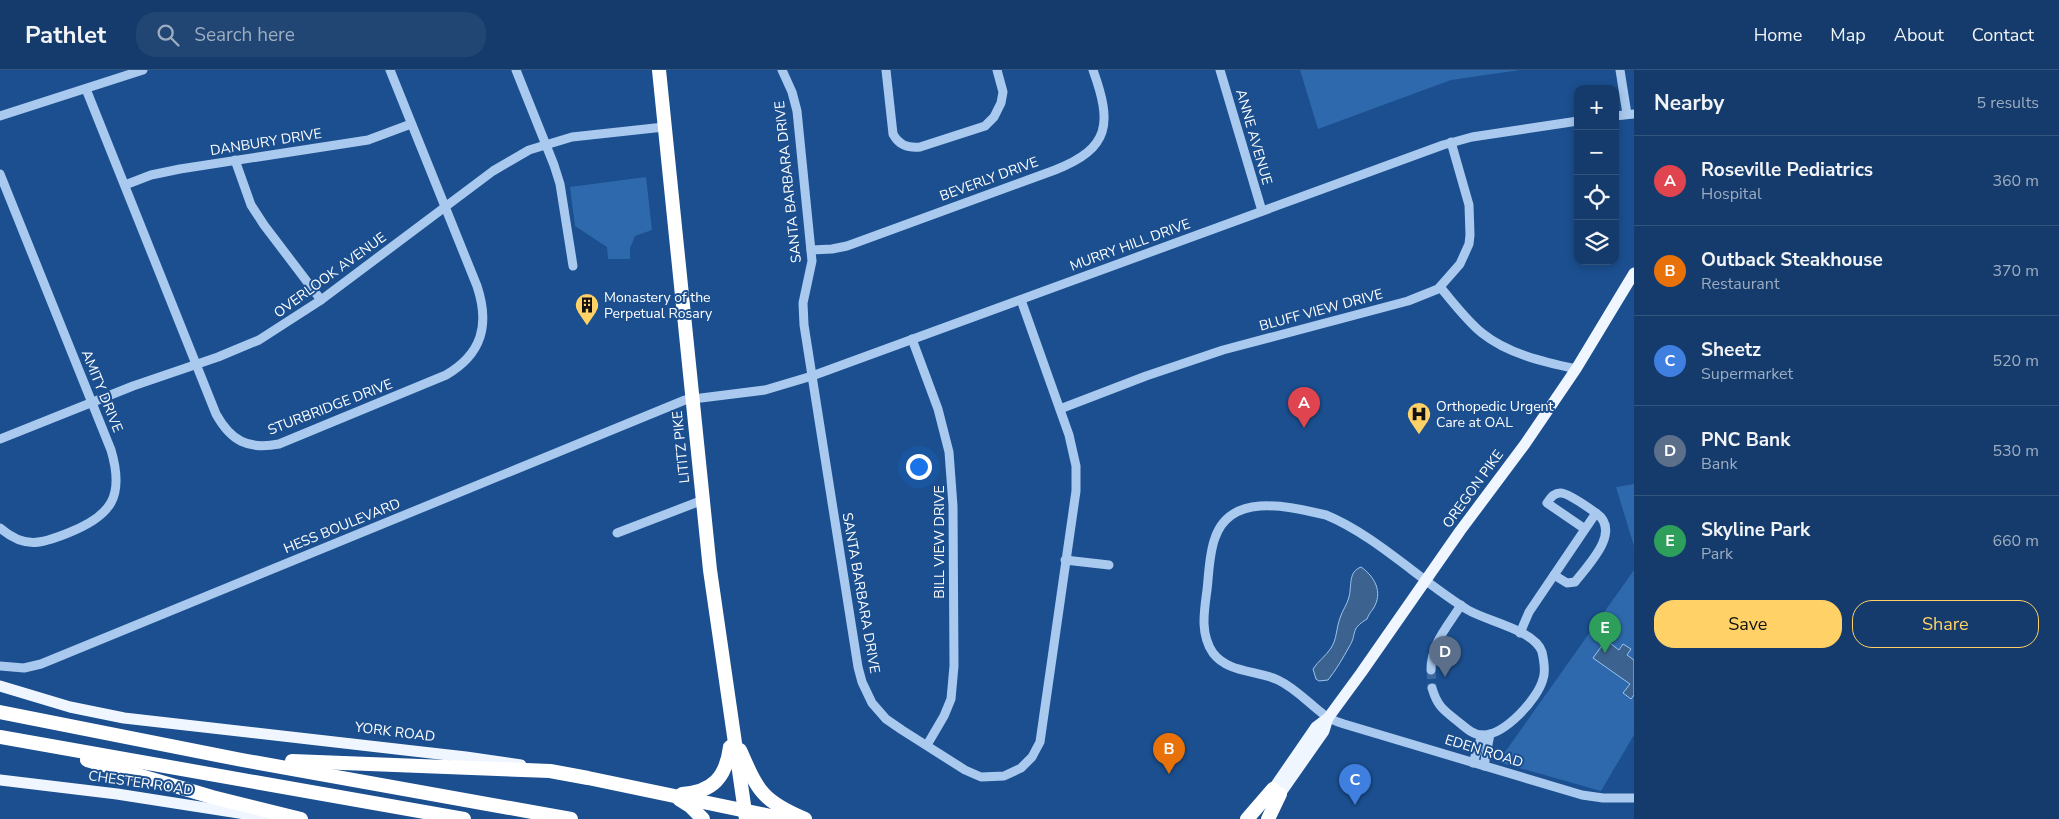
<!DOCTYPE html>
<meta charset="utf-8">
<style>
:root{--surface:#143b6b;--page:#214673;--text:#f1f3f6;--muted:#9dadc1;--line:#33557e;--accent:#ffd166}
body{margin:0;font-family:"Nunito Sans",sans-serif;background:var(--page);color:var(--text)}
.controls{position:absolute;right:15px;top:15px;display:grid;overflow:hidden;border-radius:10px;box-shadow:0 2px 8px #0003}
.controls button{width:45px;height:45px;display:grid;place-items:center;padding:0;border:0;border-bottom:1px solid var(--line);background:var(--surface);color:var(--text);font:25px sans-serif}
.you{position:absolute;left:918px;top:396px;width:18px;height:18px;margin:-12px;border:4px solid #fff;border-radius:50%;background:#1a73e8;box-shadow:0 0 0 8px #1a73e833}
.badge{display:grid;place-items:center;width:32px;height:32px;border-radius:50%;background:var(--accent);color:#fff;font-size:16px;font-weight:700}
.pin{position:absolute;translate:-50% -41px;filter:drop-shadow(0 1px 2px #0008)}
.pin::after{content:'';position:absolute;top:26px;width:18px;height:15px;background:inherit;clip-path:polygon(0 0,100% 0,50% 100%)}
.list{margin:0;padding:0;list-style:none}
h2{display:flex;justify-content:space-between;align-items:center;height:65px;margin:0;padding:0 20px;font-size:21px}
h2 small{font-size:16px;font-weight:400;color:var(--muted)}
.list li{display:grid;grid-template-columns:32px 1fr auto;gap:15px;align-items:center;box-sizing:border-box;height:90px;padding:0 20px;border-top:1px solid var(--line)}
.list b{display:block;font-size:19px;white-space:nowrap}
.list p{margin:0;font-size:16px;white-space:nowrap;color:var(--muted)}
.list em{font-size:16px;font-style:normal;color:var(--muted)}
.actions{display:flex;gap:10px;padding:15px 20px}
.actions a{flex:1;padding:11px 0;border:1px solid var(--accent);border-radius:20px;text-align:center;font-size:18px;color:var(--accent)}
.actions .main{background:var(--accent);color:#111}
.icon{flex:none;width:28px;height:28px;fill:none;stroke:currentColor;stroke-width:2;stroke-linecap:round;stroke-linejoin:round}
.map{position:relative;flex:none;width:1634px;height:749px;overflow:hidden}
header{display:flex;align-items:center;gap:30px;box-sizing:border-box;height:70px;padding:0 25px;background:var(--surface);border-bottom:1px solid var(--line)}
header strong{font-size:24px}
nav{display:flex;gap:28px;margin-inline-start:auto;font-size:18px}
.search{width:350px;height:45px;background:var(--page);display:flex;align-items:center;gap:12px;box-sizing:border-box;padding:0 18px;border-radius:20px;color:var(--muted);font-size:19px}
main{display:flex}
aside{flex:1;background:var(--surface)}
.map>svg:first-child{display:block}
.green{fill:#2e69ad}
.water{fill:#3c6290;stroke:#9cc4f0}
.lines{fill:none;stroke-linecap:round;stroke-linejoin:round}
.minor-tunnel{stroke:#3d69a0;stroke-width:9;stroke-dasharray:9 4.5;stroke-linecap:butt}
.minor{stroke:#a9c9ee;stroke-width:9}
.major{stroke:#f0f6ff;stroke-width:11}
.highway{stroke:#fff;stroke-width:14}
.labels{text-anchor:middle;dominant-baseline:central;stroke-width:4;stroke-linejoin:round;paint-order:stroke}
.street-label{font-size:14px;fill:#fff;stroke:#1b4f8f}
.poi-label{font-size:14px;fill:#fff;stroke:#1b4f8f;text-anchor:start}
</style>
<header>
<strong>Pathlet</strong>
<div class="search"><svg class="icon" aria-label="search" viewBox="0 0 24 24"><circle cx="10" cy="10" r="6"/><path d="M15 15l6 6"/></svg>Search here</div>
<nav><a>Home</a><a>Map</a><a>About</a><a>Contact</a></nav>
</header>
<main>
<div class="map">
<svg width="1634" height="749" viewBox="0 0 1634 749">
<rect width="100%" height="100%" fill="#1b4f8f"/>
<g class="green">
<polygon points="1300,0 1520,0 1451,10 1318,59"/>
<polygon points="646,107 652,160 635,166 630,178 630,189 608,189 607,177 575,156 570,117"/>
<polygon points="1634,414 1634,476 1616,417"/>
<polygon points="1634,500 1634,665 1601,721 1498,692"/>
</g>
<g class="water">
<path d="M1361,497c13,9 23,25 12,42 -3,4 -4,5 -6,10 -18,11 -9,14 -18,28 -6,11 -13,23 -21,33l-9,1 -3,-2 -3,-10c5,-8 13,-13 18,-21 6,-9 5,-19 9,-30 2,-7 7,-13 9,-21 3,-12 -1,-25 12,-30z"/>
<polygon points="1606,570 1619,580 1623,574 1631,579 1627,585 1634,590 1634,625 1631,629 1623,623 1630,614 1593,588"/>
</g>
<g class="lines">
<polyline class="minor-tunnel" points="1431,600 1432,618"/>
<g class="minor">
<polyline points="516,0 554,95 560,114 573,196"/>
<polyline points="782,0 792,22 797,41 812,191 803,233 804,255 858,597 862,612 872,633 886,649 902,660 965,700 981,707 1004,706 1021,698 1032,687 1040,672 1076,421 1076,396 1069,365 1021,230"/>
<path d="M886,0l7,64c6,11 14,14 27,13l65,-21 9,-9 7,-14 2,-11 -6,-22"/>
<polyline points="1220,0 1262,141"/>
<polyline points="1620,0 1627,44"/>
<path d="M86,19l130,325c15,27 32,36 63,30l167,-69c36,-21 44,-50 31,-89l-87,-216"/>
<polyline points="0,46 143,0"/>
<polyline points="1615,46 1634,44"/>
<polyline points="235,90 251,135 264,155 321,230"/>
<path d="M0,104l111,276c14,47 0,66 -43,83 -27,11 -44,16 -68,-5"/>
<polyline points="125,115 151,105 180,99 368,70 411,54"/>
<path d="M811,180l21,-1 15,-3 208,-76c56,-22 57,-47 38,-100"/>
<path d="M1440,217c13,15 26,33 42,46 26,21 62,29 94,36"/>
<polyline points="912,269 938,339 949,382 953,436 954,596 951,629 944,646 927,675"/>
<polyline points="1060,339 1146,306 1223,280 1408,231 1438,219 1460,194 1469,174 1470,165 1469,135 1451,72"/>
<polyline points="0,369 133,316 218,287 259,270 321,230 493,101 529,80 572,67 664,57"/>
<polyline points="617,463 703,430"/>
<polyline points="1065,490 1109,495"/>
<path d="M1554,505l13,8 8,-1c14,-18 47,-51 21,-69"/>
<path d="M1520,563l9,-21 67,-99c-7,-5 -29,-21 -36,-20 -6,0 -10,5 -13,10l38,26"/>
<polyline points="0,596 24,598 41,594 685,330 765,320 812,306 1443,75 1472,67 1578,51"/>
<path d="M1431,600c0,-27 17,-44 30,-65"/>
<path d="M1432,618c5,17 10,21 24,32 8,6 16,15 26,15 22,1 56,-36 61,-56 3,-8 1,-18 -1,-27 -7,-22 -56,-31 -74,-42 -46,-28 -93,-75 -142,-95 -36,-8 -95,-24 -111,23 -6,16 -6,35 -8,52 -3,22 -7,44 6,63 15,20 44,17 65,27 19,9 32,25 49,37 5,3 11,5 17,7l238,71 21,3h31"/>
<polyline points="1473,693 1482,665"/>
<polyline points="1484,696 1490,664"/>
</g>
<g class="major">
<polyline points="0,616 70,637 124,648 466,687 521,695"/>
<polyline points="0,710 117,724 277,749"/>
<polyline points="1269,725 1316,657 1328,648 1361,603 1460,461 1525,374 1576,299 1634,203"/>
<polyline points="1275,731 1324,661 1328,648"/>
</g>
<g class="highway">
<polyline points="659,0 710,500 746,749"/>
<polyline points="0,642 242,690 571,749"/>
<polyline points="0,667 464,749"/>
<path d="M740,680c18,41 22,51 65,69"/>
<polyline points="87,690 212,727 301,749"/>
<polyline points="292,691 550,701 588,708 785,749"/>
<path d="M682,724c31,-2 44,-17 48,-47"/>
<polyline points="679,729 690,736 703,749"/>
<polyline points="1247,749 1273,719"/>
<polyline points="1268,749 1280,724"/>
</g>
</g>
<defs>
<g id="building-pin" transform="scale(1.25)"><path d="M0 17L-7.5 6A9.5 9.5 0 1 1 7.5 6Z" fill="#ffd166" stroke="#1b4f8f"/><path d="M-4-6H4V6H1V3H-1V6H-4ZM-2.5-4.3h1.7v1.8h-1.7ZM.8-4.3h1.7v1.8H.8ZM-2.5-1h1.7V.8h-1.7ZM.8-1h1.7V.8H.8Z" fill="#111"/></g>
<g id="hospital-pin" transform="scale(1.25)"><path d="M0 17L-7.5 6A9.5 9.5 0 1 1 7.5 6Z" fill="#ffd166" stroke="#1b4f8f"/><path d="M-5-5h3v3.5h4V-5h3V5h-3V1.5h-4V5h-3Z" fill="#111"/></g>
</defs>
<g fill-rule="evenodd">
<use href="#building-pin" x="587" y="235"/>
<use href="#hospital-pin" x="1419" y="344"/>
</g>
<g class="labels">
<g class="street-label">
<text transform="translate(1254 67) rotate(74)">ANNE AVENUE</text>
<text transform="translate(266 72) rotate(-9)">DANBURY DRIVE</text>
<text transform="translate(989 109) rotate(-20)">BEVERLY DRIVE</text>
<text transform="translate(788 112) rotate(-96)">SANTA BARBARA DRIVE</text>
<text transform="translate(1130 175) rotate(-20)">MURRY HILL DRIVE</text>
<text transform="translate(330 205) rotate(-36)">OVERLOOK AVENUE</text>
<text transform="translate(1321 240) rotate(-15)">BLUFF VIEW DRIVE</text>
<text transform="translate(102 321) rotate(68)">AMITY DRIVE</text>
<text transform="translate(330 337) rotate(-21)">STURBRIDGE DRIVE</text>
<text transform="translate(681 377) rotate(-96)">LITITZ PIKE</text>
<text transform="translate(1473 419) rotate(-54)">OREGON PIKE</text>
<text transform="translate(342 456) rotate(-22)">HESS BOULEVARD</text>
<text transform="translate(939 472) rotate(-90)">BILL VIEW DRIVE</text>
<text transform="translate(861 523) rotate(80)">SANTA BARBARA DRIVE</text>
<text transform="translate(395 662) rotate(7)">YORK ROAD</text>
<text transform="translate(1484 681) rotate(17)">EDEN ROAD</text>
<text transform="translate(141 713) rotate(8)">CHESTER ROAD</text>
</g>
<g class="poi-label">
<text x="604" y="227">Monastery of the<tspan x="604" dy="16">Perpetual Rosary</tspan></text>
<text x="1436" y="336">Orthopedic Urgent<tspan x="1436" dy="16">Care at OAL</tspan></text>
</g>
</g>
</svg>
<div class="controls">
<button>+</button>
<button>−</button>
<button><svg class="icon" aria-label="locate" viewBox="0 0 24 24"><circle cx="12" cy="12" r="6"/><path d="M12 2v4M12 18v4M2 12h4M18 12h4"/></svg></button>
<button><svg class="icon" aria-label="layers" viewBox="0 0 24 24"><path d="M12 4l9 5-9 5-9-5zM3 14l9 5 9-5"/></svg></button>
</div>
<div class="you"></div>
<div class="pin badge" style="left:1304px;top:358px;background:#e0444e">A</div>
<div class="pin badge" style="left:1169px;top:704px;background:#e8710a">B</div>
<div class="pin badge" style="left:1355px;top:735px;background:#3f7fe0">C</div>
<div class="pin badge" style="left:1445px;top:607px;background:#5c6f8a">D</div>
<div class="pin badge" style="left:1605px;top:583px;background:#2e9e5b">E</div>
</div>
<aside>
<h2>Nearby<small>5 results</small></h2>
<ul class="list">
<li><span class="badge" style="background:#e0444e">A</span><div><b>Roseville Pediatrics</b><p>Hospital</p></div><em>360 m</em></li>
<li><span class="badge" style="background:#e8710a">B</span><div><b>Outback Steakhouse</b><p>Restaurant</p></div><em>370 m</em></li>
<li><span class="badge" style="background:#3f7fe0">C</span><div><b>Sheetz</b><p>Supermarket</p></div><em>520 m</em></li>
<li><span class="badge" style="background:#5c6f8a">D</span><div><b>PNC Bank</b><p>Bank</p></div><em>530 m</em></li>
<li><span class="badge" style="background:#2e9e5b">E</span><div><b>Skyline Park</b><p>Park</p></div><em>660 m</em></li>
</ul>
<div class="actions"><a class="main">Save</a><a>Share</a></div>
</aside>
</main>
